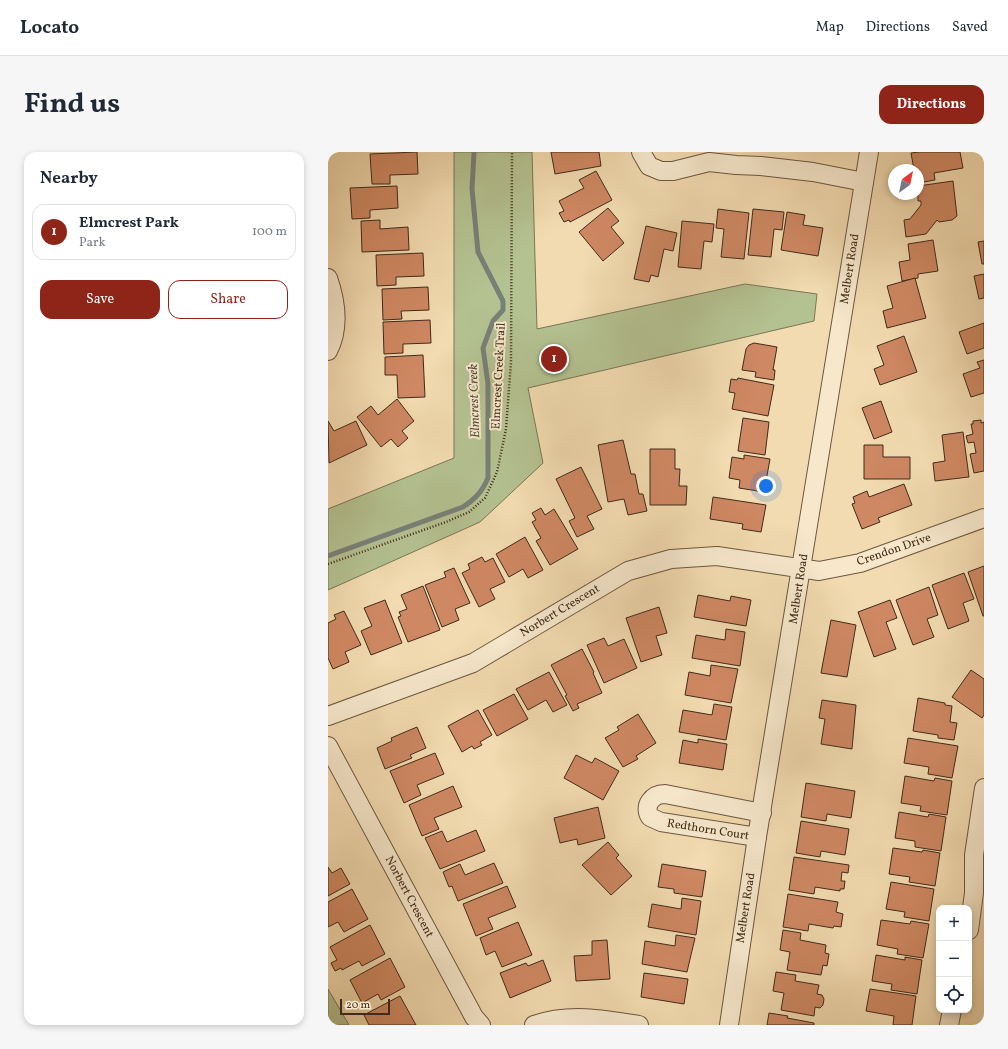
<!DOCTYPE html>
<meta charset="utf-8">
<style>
:root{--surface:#fff;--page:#f6f6f7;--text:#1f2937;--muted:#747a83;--line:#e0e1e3;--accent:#8f2418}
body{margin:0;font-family:Vollkorn,serif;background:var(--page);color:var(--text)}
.controls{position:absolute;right:12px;bottom:12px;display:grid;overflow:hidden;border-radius:8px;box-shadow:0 2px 6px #0003}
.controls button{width:36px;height:36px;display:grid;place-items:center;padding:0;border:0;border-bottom:1px solid var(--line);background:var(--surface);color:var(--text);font:20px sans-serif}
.compass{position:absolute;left:560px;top:12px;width:36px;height:36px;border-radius:50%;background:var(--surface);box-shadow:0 2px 6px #0003;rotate:33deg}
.scale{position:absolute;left:12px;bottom:10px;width:50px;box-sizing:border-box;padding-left:4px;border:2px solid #412b1a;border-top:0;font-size:11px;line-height:14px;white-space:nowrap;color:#412b1a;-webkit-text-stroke:3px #f7e8cc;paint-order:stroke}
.you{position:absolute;left:438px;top:334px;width:14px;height:14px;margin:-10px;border:3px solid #fff;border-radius:50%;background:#1a73e8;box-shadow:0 0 0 6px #1a73e833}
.badge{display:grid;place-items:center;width:26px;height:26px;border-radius:50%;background:var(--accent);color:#fff;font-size:13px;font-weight:700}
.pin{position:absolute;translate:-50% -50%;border:2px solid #fff;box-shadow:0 1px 4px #0006}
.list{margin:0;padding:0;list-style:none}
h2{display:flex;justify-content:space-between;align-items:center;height:52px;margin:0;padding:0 16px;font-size:17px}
h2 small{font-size:13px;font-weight:400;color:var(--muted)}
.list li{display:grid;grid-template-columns:26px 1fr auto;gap:12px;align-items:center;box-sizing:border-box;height:56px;margin:0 8px 8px;padding:0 8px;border:1px solid var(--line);border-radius:12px}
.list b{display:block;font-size:15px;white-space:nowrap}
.list p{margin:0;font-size:13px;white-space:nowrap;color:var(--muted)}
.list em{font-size:13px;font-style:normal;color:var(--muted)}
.actions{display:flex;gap:8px;padding:12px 16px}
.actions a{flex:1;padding:9px 0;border:1px solid var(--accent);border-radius:12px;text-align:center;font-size:14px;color:var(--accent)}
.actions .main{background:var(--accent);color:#fff}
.icon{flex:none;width:22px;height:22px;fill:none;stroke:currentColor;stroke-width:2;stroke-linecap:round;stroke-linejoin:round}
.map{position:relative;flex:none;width:656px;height:873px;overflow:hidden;border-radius:12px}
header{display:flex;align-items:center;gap:24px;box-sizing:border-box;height:56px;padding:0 20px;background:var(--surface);border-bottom:1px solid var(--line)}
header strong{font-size:19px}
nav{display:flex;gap:22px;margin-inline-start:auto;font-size:14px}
.intro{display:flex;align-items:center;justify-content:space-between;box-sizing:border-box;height:96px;padding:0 24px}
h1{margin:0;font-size:28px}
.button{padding:10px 18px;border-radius:12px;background:var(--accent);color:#fff;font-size:14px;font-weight:700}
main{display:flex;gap:24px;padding:0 24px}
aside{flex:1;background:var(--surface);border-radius:12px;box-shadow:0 2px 6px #0003}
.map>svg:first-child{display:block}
.green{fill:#b4c191;stroke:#7a7656}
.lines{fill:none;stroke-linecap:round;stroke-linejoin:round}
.stream{stroke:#798077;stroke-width:5}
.building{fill:#ce8863;stroke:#412b1a}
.minor-casing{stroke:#6d5740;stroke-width:20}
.path{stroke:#412b1a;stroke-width:2.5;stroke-dasharray:1 2;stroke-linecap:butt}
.minor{stroke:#f7e8cc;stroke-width:18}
.labels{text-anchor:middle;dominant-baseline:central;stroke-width:4;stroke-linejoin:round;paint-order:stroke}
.street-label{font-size:12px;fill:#412b1a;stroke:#f7e8cc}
.water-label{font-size:13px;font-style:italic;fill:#584e41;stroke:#f7e8cc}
</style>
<header>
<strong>Locato</strong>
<nav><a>Map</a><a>Directions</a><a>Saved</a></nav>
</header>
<div class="intro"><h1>Find us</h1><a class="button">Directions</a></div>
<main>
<aside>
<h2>Nearby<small></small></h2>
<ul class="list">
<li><span class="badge">1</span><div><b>Elmcrest Park</b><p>Park</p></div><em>100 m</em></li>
</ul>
<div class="actions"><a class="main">Save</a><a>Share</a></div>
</aside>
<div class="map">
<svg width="656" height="873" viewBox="0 0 656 873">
<rect width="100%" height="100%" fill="#f2dbb0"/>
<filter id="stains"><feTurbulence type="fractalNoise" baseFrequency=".005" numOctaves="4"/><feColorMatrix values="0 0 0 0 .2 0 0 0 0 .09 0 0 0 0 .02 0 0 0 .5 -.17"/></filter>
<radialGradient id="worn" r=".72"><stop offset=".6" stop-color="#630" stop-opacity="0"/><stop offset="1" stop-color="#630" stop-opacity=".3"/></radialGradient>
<g class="green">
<polygon points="126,0 204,0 209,177 417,132 489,142 486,169 200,236 215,311 152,370 0,438 0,357 126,306"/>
<polygon points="0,837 21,873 0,873"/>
</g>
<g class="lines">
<path class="stream" d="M0,404l135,-49c12,-8 19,-15 25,-29v-94l-5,-36 10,-27 10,-11v-9l-25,-49 -6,-63 2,-37"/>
</g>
<g class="building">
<polygon points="89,0 90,22 62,23 62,32 44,32 42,2"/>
<polygon points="223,0 271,0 273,14 227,22"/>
<polygon points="591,0 632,0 635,16 606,21 607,28 590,31 590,18 586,18 583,1"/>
<polygon points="268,19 284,48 242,70 241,68 236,70 231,61 236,59 231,49 256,36 251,28"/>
<polygon points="625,29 629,64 624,68 611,70 609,68 598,82 578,85 576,68 582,67 593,53 593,49 590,49 590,34"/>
<polygon points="69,34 70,56 42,58 42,66 24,67 22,36"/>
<polygon points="280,56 291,69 283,75 296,91 275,109 251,80"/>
<polygon points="390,57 421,61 416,107 393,105 396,77 388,76"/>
<polygon points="425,57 456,60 454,78 446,77 443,105 420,103"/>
<polygon points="459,60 477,63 475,73 495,76 490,104 453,98"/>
<polygon points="52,68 52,77 80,75 81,98 34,100 33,69"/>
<polygon points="354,69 386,72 384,90 376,89 373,117 350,115"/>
<polygon points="318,74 349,81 345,99 336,97 330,125 323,123 321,130 306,127"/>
<polygon points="605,88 610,119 590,122 590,126 574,129 571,110 582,108 580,92"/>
<polygon points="656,89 656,112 654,112 650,90"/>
<polygon points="95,101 96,124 68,125 68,133 49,134 48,103"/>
<polygon points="656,122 656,146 651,147 646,124"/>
<polygon points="587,126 598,166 559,176 555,159 565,156 559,134"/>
<polygon points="100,135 101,158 73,159 74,167 55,168 54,137"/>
<polygon points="102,168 103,191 75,192 75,201 56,202 55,170"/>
<polygon points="656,171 656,196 639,202 631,180"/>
<polygon points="576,184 589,220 552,233 546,217 556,213 549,194"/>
<polygon points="426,191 449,195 445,218 447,218 446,228 427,225 428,220 414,218 418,197 421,193"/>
<polygon points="95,203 97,245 70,246 69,223 57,223 57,205"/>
<polygon points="656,208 656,241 643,245 635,222 652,216 649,210"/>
<polygon points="410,226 446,233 440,264 404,257 407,241 401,240 403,227 409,228"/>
<polygon points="69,247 86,269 74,279 80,286 70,295 63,287 53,295 29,265 43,254 50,263"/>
<polygon points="553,249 564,280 546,287 534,256"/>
<polygon points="415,266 441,270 437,303 410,299"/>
<polygon points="653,268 653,271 656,270 656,319 646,321 642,302 648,301 646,290 640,291 638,284 645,282 643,272 645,272 645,269"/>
<polygon points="0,269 6,279 28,269 39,293 1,311"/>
<polygon points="635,280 641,325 607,329 605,311 617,309 614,283"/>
<polygon points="295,288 303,322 307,322 311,342 315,342 319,359 300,363 296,347 280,350 270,293"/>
<polygon points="536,293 555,293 555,305 582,305 582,327 536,327"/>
<polygon points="322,297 347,297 347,317 352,317 351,334 359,334 358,353 322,353"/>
<polygon points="416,303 442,307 436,340 411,336 412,328 401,326 404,305 416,307"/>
<polygon points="253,315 274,357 259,364 266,377 249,385 241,369 247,366 228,327"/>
<polygon points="576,332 584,353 550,366 552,370 534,377 524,352 527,351 525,345 539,339 541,345"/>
<polygon points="385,345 438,353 433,380 414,377 415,372 382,367"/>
<polygon points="213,356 217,363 226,357 250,397 222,413 208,389 213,386 204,370 208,368 204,361"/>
<polygon points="197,385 215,418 200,426 195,417 181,425 168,402"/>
<polygon points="154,405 157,410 165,406 177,430 162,437 167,447 151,455 134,421 142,417 140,412"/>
<polygon points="656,414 656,464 655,464 640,420"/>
<polygon points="126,416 142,451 127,457 131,468 114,475 97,433 118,425 116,420"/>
<polygon points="636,421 646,447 635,451 641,469 620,477 604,433"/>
<polygon points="95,434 112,478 80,490 70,465 73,464 71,460 79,457 73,443"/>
<polygon points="601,435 610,463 599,467 606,485 585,493 568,448"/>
<polygon points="370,443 402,449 403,444 423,448 418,474 366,465"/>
<polygon points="57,448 74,491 43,503 33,479 44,474 36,456"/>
<polygon points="562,448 569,466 558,470 568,497 546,505 530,460"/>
<polygon points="331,455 339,481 328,484 334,503 313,510 298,466"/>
<polygon points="16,459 33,493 17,500 21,510 5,517 0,506 0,471 8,467 6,463"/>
<polygon points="503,468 528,473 519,525 493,521"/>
<polygon points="398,477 417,480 412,514 364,506 368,483 397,488"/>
<polygon points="276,486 280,494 296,487 309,516 276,531 259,493"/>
<polygon points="254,497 266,520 265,521 274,541 249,552 251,556 245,559 237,544 239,543 223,513"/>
<polygon points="383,513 410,517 403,551 357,543 361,520 382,524"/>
<polygon points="643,518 656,527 656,563 654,566 624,545"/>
<polygon points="221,520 239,553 225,560 218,548 200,558 188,537"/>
<polygon points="186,542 200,567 169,584 155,558"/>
<polygon points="590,546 617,551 617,553 624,554 622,570 629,571 626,588 610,586 610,583 585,579"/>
<polygon points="494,548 528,553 524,597 493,592 497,567 491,566"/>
<polygon points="386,552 404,555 398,588 351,580 355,558 384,563"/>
<polygon points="150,558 164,583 152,590 154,593 146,597 144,594 134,600 120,574"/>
<polygon points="310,562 328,591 308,604 310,607 295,615 277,586 291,578 289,575"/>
<polygon points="89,575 98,596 82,603 84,606 57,617 49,596 64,589 63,586"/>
<polygon points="580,586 630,594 624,626 600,622 601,615 576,611"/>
<polygon points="370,587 399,592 395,618 351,611 355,588 370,591"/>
<polygon points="107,601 116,622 89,633 93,643 76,651 62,619"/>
<polygon points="248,603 264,611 267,606 291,619 275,648 236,626"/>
<polygon points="577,624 606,629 607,626 624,629 619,663 592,659 593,654 573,651"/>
<polygon points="478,631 527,639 523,666 499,662 498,669 473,665"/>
<polygon points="125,634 134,655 106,666 111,677 94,684 81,653"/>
<polygon points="270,655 277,686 250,693 249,687 232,691 226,666"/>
<polygon points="571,660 600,665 601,662 618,665 613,699 587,695 587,689 567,686"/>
<polygon points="473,669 521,677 517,703 493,699 492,705 468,701"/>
<polygon points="148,678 157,699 112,717 97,686 114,679 119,690"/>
<polygon points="280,690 291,703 288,706 304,724 283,743 254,713"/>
<polygon points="565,696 594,700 595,698 612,701 607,734 581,730 582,725 561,722"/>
<polygon points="466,705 521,713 520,721 514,720 513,729 517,729 516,737 512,737 512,739 487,735 486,742 461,738"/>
<polygon points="166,711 175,731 130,749 124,734 121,735 115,720 132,712 137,723"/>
<polygon points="334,712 378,719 374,745 346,741 346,737 330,735"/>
<polygon points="0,715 4,721 13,716 22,732 0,744"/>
<polygon points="563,730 606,737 601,769 576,765 577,760 558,757"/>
<polygon points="179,734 188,755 160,766 165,777 148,784 135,752"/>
<polygon points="24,737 40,767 16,780 10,770 0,775 0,750"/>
<polygon points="460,742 510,750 508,760 515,762 513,775 506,774 505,776 481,772 480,779 455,775"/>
<polygon points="354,746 373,749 368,783 320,775 324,752 353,757"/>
<polygon points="553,768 582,772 583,769 601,772 595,806 569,802 570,797 549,793"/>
<polygon points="190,770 204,803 174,815 167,799 158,803 152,786"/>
<polygon points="42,773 57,802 34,814 31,809 14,818 13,816 7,819 3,811 9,808 2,795"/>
<polygon points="455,778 473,781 472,788 498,793 497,801 501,802 499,814 495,813 493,823 459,818 462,800 452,798"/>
<polygon points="348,783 367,786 359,820 314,812 317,789 347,794"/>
<polygon points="279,788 282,827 248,829 246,804 264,803 264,789"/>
<polygon points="548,803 577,808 577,805 594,808 589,842 563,838 564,832 544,829"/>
<polygon points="62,806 77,835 53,848 50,842 34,851 22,828"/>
<polygon points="215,808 223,829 182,846 172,821 198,811 200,814"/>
<polygon points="448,820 468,823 467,829 491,833 489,842 494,843 496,847 495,853 492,856 487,855 486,864 453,858 456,841 445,839"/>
<polygon points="316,821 360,827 356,852 313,845"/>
<polygon points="542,837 588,844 584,873 565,873 566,864 538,859"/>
<polygon points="72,844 88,873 41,873 36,863"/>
<polygon points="441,861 460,864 459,866 486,871 486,873 439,873"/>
</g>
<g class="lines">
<g class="minor-casing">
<g id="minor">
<polyline points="313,0 321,14 333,19 345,19 381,10 408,13 433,14 485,20 536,30"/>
<path d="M0,126c8,23 12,50 0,73"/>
<polyline points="0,564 145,511 300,419 343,407 389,404 491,419 532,411 656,366"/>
<polyline points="0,594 146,865 153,873"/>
<path d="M429,685l-96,-15 -11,-5c-7,-11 2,-23 15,-23l97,19"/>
<polyline points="641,778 646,741 646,703 656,636"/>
<path d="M206,873c35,-12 69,-6 105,0"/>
<polyline points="401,873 429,685 541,0"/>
<polyline points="621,873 624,858"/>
</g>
</g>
<polyline class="path" points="0,412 118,370 141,360 157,346 169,320 178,277 183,210 184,0"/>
<use href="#minor" class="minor"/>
</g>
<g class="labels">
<g class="street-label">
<text transform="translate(522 117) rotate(-81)">Melbert Road</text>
<text transform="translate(171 224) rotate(-87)">Elmcrest Creek Trail</text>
<text transform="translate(566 398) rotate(-19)">Crendon Drive</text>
<text transform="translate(471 437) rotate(-81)">Melbert Road</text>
<text transform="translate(232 459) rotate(-31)">Norbert Crescent</text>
<text transform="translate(380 678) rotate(9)">Redthorn Court</text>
<text transform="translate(81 745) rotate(62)">Norbert Crescent</text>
<text transform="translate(418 756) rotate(-81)">Melbert Road</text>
</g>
<g class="water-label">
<text transform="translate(147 249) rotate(-92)">Elmcrest Creek</text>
</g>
</g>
<rect width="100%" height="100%" filter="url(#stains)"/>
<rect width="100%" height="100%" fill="url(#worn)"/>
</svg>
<div class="controls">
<button>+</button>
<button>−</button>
<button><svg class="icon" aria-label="locate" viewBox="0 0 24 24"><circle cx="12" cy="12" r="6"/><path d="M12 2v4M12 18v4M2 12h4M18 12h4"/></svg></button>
</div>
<svg class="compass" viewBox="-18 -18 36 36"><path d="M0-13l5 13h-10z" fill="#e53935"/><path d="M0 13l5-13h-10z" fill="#747a83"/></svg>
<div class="scale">20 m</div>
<div class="you"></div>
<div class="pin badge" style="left:226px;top:207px">1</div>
</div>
</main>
